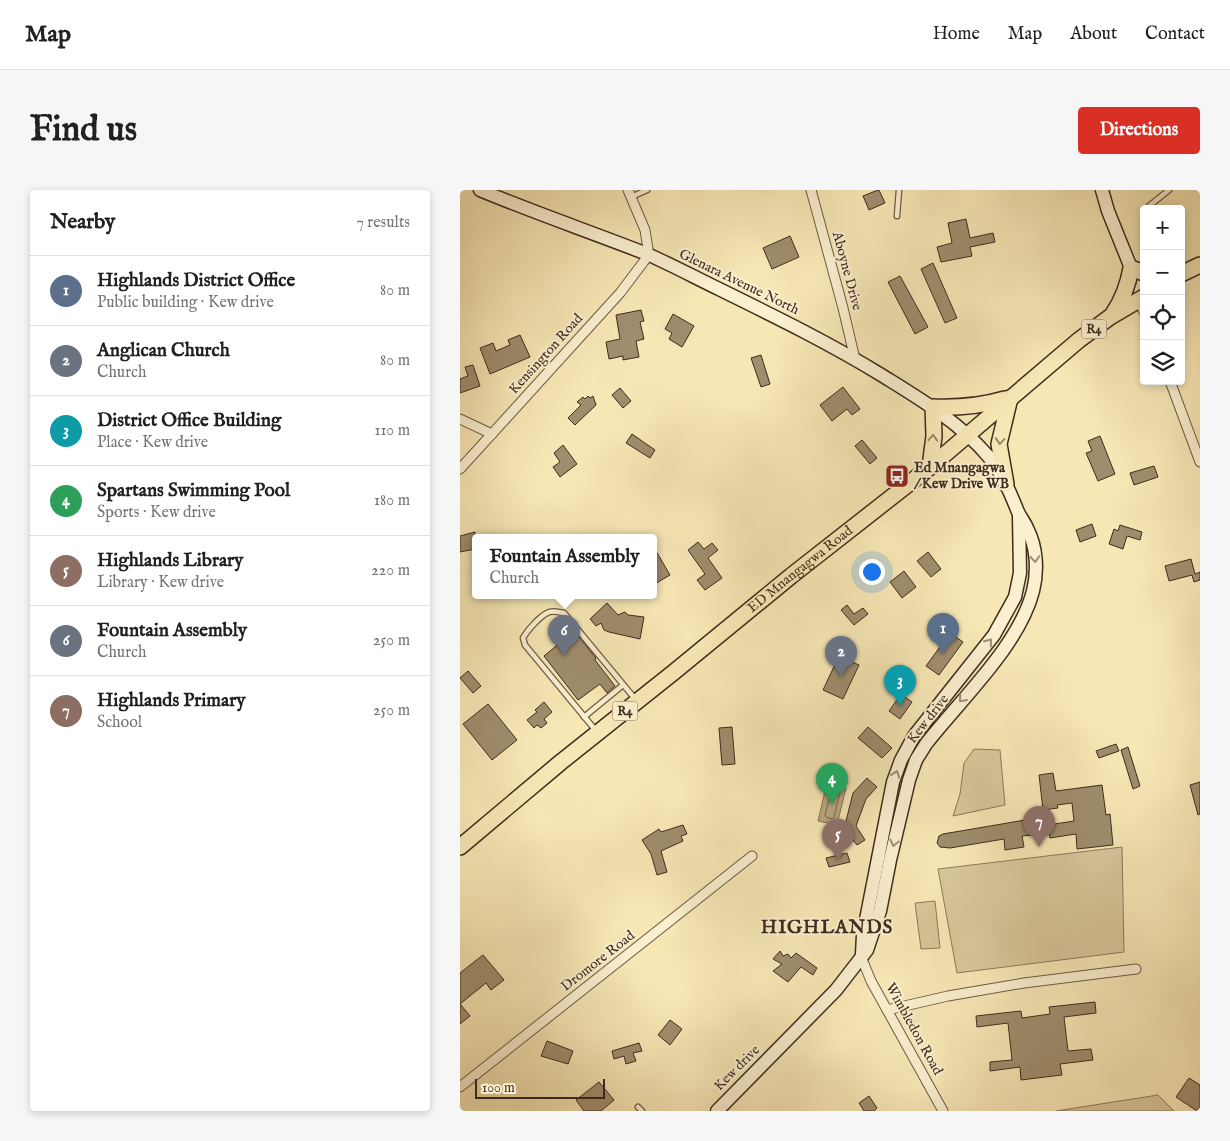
<!DOCTYPE html>
<meta charset="utf-8">
<style>
:root{--surface:#fff;--page:#f6f6f6;--text:#202124;--muted:#757577;--line:#e0e0e0;--accent:#d93025}
body{margin:0;font-family:"IM FELL English",serif;background:var(--page);color:var(--text)}
.controls{position:absolute;right:15px;top:15px;display:grid;overflow:hidden;border-radius:5px;box-shadow:0 2px 8px #0003}
.controls button{width:45px;height:45px;display:grid;place-items:center;padding:0;border:0;border-bottom:1px solid var(--line);background:var(--surface);color:var(--text);font:25px sans-serif}
.scale{position:absolute;left:15px;bottom:12px;width:130px;box-sizing:border-box;padding-left:5px;border:2px solid #3f2b1e;border-top:0;font-size:14px;line-height:18px;white-space:nowrap;color:#3f2b1e;-webkit-text-stroke:4px #faefcf;paint-order:stroke}
.you{position:absolute;left:411px;top:381px;width:18px;height:18px;margin:-12px;border:4px solid #fff;border-radius:50%;background:#1a73e8;box-shadow:0 0 0 8px #1a73e833}
.badge{display:grid;place-items:center;width:32px;height:32px;border-radius:50%;background:var(--accent);color:#fff;font-size:16px;font-weight:700}
.pin{position:absolute;translate:-50% -41px;filter:drop-shadow(0 1px 2px #0008)}
.pin::after{content:'';position:absolute;top:26px;width:18px;height:15px;background:inherit;clip-path:polygon(0 0,100% 0,50% 100%)}
.popup{position:absolute;left:12px;top:344px;width:185px;height:65px;box-sizing:border-box;display:grid;place-content:center;border-radius:5px;background:var(--surface);filter:drop-shadow(0 1px 4px #0005);font-size:16px;white-space:nowrap;color:var(--muted)}
.popup b{font-size:19px;color:var(--text)}
.popup::after{content:'';position:absolute;left:50%;top:100%;margin-left:-10px;border:10px solid transparent;border-top-color:var(--surface)}
.list{margin:0;padding:0;list-style:none}
h2{display:flex;justify-content:space-between;align-items:center;height:65px;margin:0;padding:0 20px;font-size:21px}
h2 small{font-size:16px;font-weight:400;color:var(--muted)}
.list li{display:grid;grid-template-columns:32px 1fr auto;gap:15px;align-items:center;box-sizing:border-box;height:70px;padding:0 20px;border-top:1px solid var(--line)}
.list b{display:block;font-size:19px;white-space:nowrap}
.list p{margin:0;font-size:16px;white-space:nowrap;color:var(--muted)}
.list em{font-size:16px;font-style:normal;color:var(--muted)}
.icon{flex:none;width:28px;height:28px;fill:none;stroke:currentColor;stroke-width:2;stroke-linecap:round;stroke-linejoin:round}
.map{position:relative;flex:none;width:740px;height:921px;overflow:hidden;border-radius:5px}
header{display:flex;align-items:center;gap:30px;box-sizing:border-box;height:70px;padding:0 25px;background:var(--surface);border-bottom:1px solid var(--line)}
header strong{font-size:24px}
nav{display:flex;gap:28px;margin-inline-start:auto;font-size:18px}
.intro{display:flex;align-items:center;justify-content:space-between;box-sizing:border-box;height:120px;padding:0 30px}
h1{margin:0;font-size:35px}
.button{padding:12px 22px;border-radius:5px;background:var(--accent);color:#fff;font-size:18px;font-weight:700}
main{display:flex;gap:30px;padding:0 30px}
aside{flex:1;background:var(--surface);border-radius:5px;box-shadow:0 2px 8px #0003}
.map>svg:first-child{display:block}
.green{fill:#d8c79b;stroke:#8c795c}
.water{fill:#b8a782;stroke:#88755a}
.lines{fill:none;stroke-linecap:round;stroke-linejoin:round}
.shore{stroke:#7c6950;stroke-width:1}
.building{fill:#9f8d6d;stroke:#3f2b1e}
.lane-casing{stroke:#6d5a44;stroke-width:7}
.street-casing{stroke:#6d5a44;stroke-width:11}
.secondary-casing{stroke:#3f2b1e;stroke-width:15}
.highway-casing{stroke:#3f2b1e;stroke-width:18}
.lane{stroke:#faefcf;stroke-width:4.5}
.street{stroke:#faefcf;stroke-width:9}
.secondary{stroke:#faefcf;stroke-width:12}
.highway{stroke:#f7e7b5;stroke-width:15}
.oneway{stroke:#9b896a}
.oneway2{stroke:#9c8d76}
.labels{text-anchor:middle;dominant-baseline:central;stroke-width:4;stroke-linejoin:round;paint-order:stroke}
.shield{fill:#faefcf;stroke:#776653;stroke-width:1}
.shield-label{font-size:12px;font-weight:bold;fill:#3f2b1e}
.street-label{font-size:14px;fill:#3f2b1e;stroke:#faefcf}
.poi-label{font-size:14px;font-weight:bold;fill:#3f2b1e;stroke:#faefcf;text-anchor:start}
.district-label{font-size:19px;font-weight:bold;letter-spacing:1px;fill:#3f2b1e;stroke:#faefcf}
</style>
<header>
<strong>Map</strong>
<nav><a>Home</a><a>Map</a><a>About</a><a>Contact</a></nav>
</header>
<div class="intro"><h1>Find us</h1><a class="button">Directions</a></div>
<main>
<aside>
<h2>Nearby<small>7 results</small></h2>
<ul class="list">
<li><span class="badge" style="background:#5c6f8a">1</span><div><b>Highlands District Office</b><p>Public building · Kew drive</p></div><em>80 m</em></li>
<li><span class="badge" style="background:#6b7280">2</span><div><b>Anglican Church</b><p>Church</p></div><em>80 m</em></li>
<li><span class="badge" style="background:#0f9aa8">3</span><div><b>District Office Building</b><p>Place · Kew drive</p></div><em>110 m</em></li>
<li><span class="badge" style="background:#2e9e5b">4</span><div><b>Spartans Swimming Pool</b><p>Sports · Kew drive</p></div><em>180 m</em></li>
<li><span class="badge" style="background:#8d6e63">5</span><div><b>Highlands Library</b><p>Library · Kew drive</p></div><em>220 m</em></li>
<li><span class="badge" style="background:#6b7280">6</span><div><b>Fountain Assembly</b><p>Church</p></div><em>250 m</em></li>
<li><span class="badge" style="background:#8d6e63">7</span><div><b>Highlands Primary</b><p>School</p></div><em>250 m</em></li>
</ul>
</aside>
<div class="map">
<svg width="740" height="921" viewBox="0 0 740 921">
<rect width="100%" height="100%" fill="#f7e7b5"/>
<filter id="stains"><feTurbulence type="fractalNoise" baseFrequency=".004" numOctaves="4"/><feColorMatrix values="0 0 0 0 .2 0 0 0 0 .09 0 0 0 0 .02 0 0 0 .5 -.17"/></filter>
<radialGradient id="worn" r=".72"><stop offset=".6" stop-color="#630" stop-opacity="0"/><stop offset="1" stop-color="#630" stop-opacity=".3"/></radialGradient>
<g class="green">
<polygon points="514,559 540,560 545,615 493,626 500,604 504,573"/>
<polygon points="662,657 664,762 497,783 478,679"/>
<polygon points="475,711 480,758 461,759 455,713"/>
<polygon points="698,905 714,921 596,921"/>
</g>
<polygon class="water" points="367,592 386,598 377,635 358,631"/>
<g class="lines">
<polygon class="shore" points="373,599 378,601 380,603 374,627 372,629 366,627 365,625 371,601"/>
</g>
<g class="building">
<polygon points="418,0 419,0 425,13 409,20 403,6"/>
<polygon points="506,29 510,48 533,43 535,52 510,57 512,66 481,72 477,57 492,53 488,33"/>
<polygon points="330,46 339,67 312,79 303,58"/>
<polygon points="473,73 497,128 485,133 461,79"/>
<polygon points="440,86 468,137 455,144 428,92"/>
<polygon points="181,120 184,131 180,132 184,149 176,151 179,167 163,170 163,166 149,169 146,152 160,149 156,125"/>
<polygon points="213,124 234,136 222,157 209,149 212,143 205,139"/>
<polygon points="60,145 70,167 30,184 20,158 33,153 36,161 50,155 48,150"/>
<polygon points="301,165 310,194 301,197 291,168"/>
<polygon points="13,175 20,196 0,203 0,189 8,186 5,177"/>
<polygon points="383,197 400,219 392,225 387,219 372,231 360,215"/>
<polygon points="160,198 171,211 163,218 152,205"/>
<polygon points="128,206 130,208 133,206 136,215 115,235 108,228 121,215 117,212 123,207 125,209"/>
<polygon points="172,244 195,260 190,268 166,253"/>
<polygon points="640,246 655,284 638,291 626,263 632,261 628,251"/>
<polygon points="402,250 417,268 410,274 395,256"/>
<polygon points="103,255 117,274 100,287 93,277 100,272 94,263"/>
<polygon points="694,276 698,287 674,295 670,283"/>
<polygon points="632,334 636,346 620,352 616,340"/>
<polygon points="660,335 682,342 680,350 667,346 663,359 649,354 654,339 658,341"/>
<polygon points="15,342 15,359 0,362 0,346"/>
<polygon points="238,352 244,359 252,353 258,360 248,368 262,388 245,400 237,390 245,384 228,360"/>
<polygon points="193,356 210,385 193,395"/>
<polygon points="468,362 481,379 471,387 457,371"/>
<polygon points="731,369 735,384 740,382 740,390 734,392 732,385 709,391 705,376"/>
<polygon points="444,381 456,397 442,408 430,392"/>
<polygon points="147,413 158,425 165,422 168,425 184,427 180,449 149,442 144,440 141,433 136,436 130,429"/>
<polygon points="387,415 394,424 403,418 408,424 394,435 381,420"/>
<polygon points="114,441 136,468 135,470 155,496 147,503 140,494 118,510 84,466"/>
<polygon points="490,443 503,452 479,485 466,476"/>
<polygon points="379,466 399,475 383,509 363,500"/>
<polygon points="8,481 21,496 13,503 0,488"/>
<polygon points="441,504 452,512 440,529 429,521"/>
<polygon points="84,512 92,522 84,529 87,533 81,538 77,535 74,538 67,530 77,522 75,520"/>
<polygon points="28,514 57,550 32,570 3,534"/>
<polygon points="272,537 275,574 262,575 259,538"/>
<polygon points="408,537 432,558 422,568 398,548"/>
<polygon points="656,554 659,561 639,568 636,561"/>
<polygon points="668,557 680,596 673,599 661,560"/>
<polygon points="593,583 596,601 642,595 646,625 650,624 653,655 617,659 616,644 590,648 588,635 614,631 612,613 597,615 598,618 583,620 579,585"/>
<polygon points="407,588 417,597 406,609 396,636 405,650 397,655 384,639 393,603"/>
<polygon points="740,592 740,624 738,625 730,595"/>
<polygon points="571,629 572,645 562,646 564,657 545,660 544,649 490,658 480,657 477,653 479,646 483,644"/>
<polygon points="223,635 227,644 221,646 223,651 201,661 207,682 197,685 191,664 182,650 199,639 201,642"/>
<polygon points="387,663 390,672 369,677 366,668"/>
<polygon points="320,761 323,766 328,764 331,768 336,763 357,778 353,785 341,777 328,792 313,781 322,774 313,769"/>
<polygon points="23,765 44,790 31,800 26,793 0,814 10,826 0,834 0,783"/>
<polygon points="635,812 636,823 604,827 608,861 631,859 633,870 600,874 602,885 561,890 560,877 530,881 530,872 552,870 548,833 517,837 516,826 561,821 562,828 590,824 589,817"/>
<polygon points="210,830 222,839 210,855 198,845"/>
<polygon points="87,851 113,861 108,874 81,866"/>
<polygon points="179,853 182,861 173,863 176,871 166,874 164,866 154,869 152,861"/>
<polygon points="729,888 740,895 740,917 737,921 716,907"/>
<polygon points="139,892 154,910 141,921 124,921 116,910"/>
<polygon points="409,906 417,918 414,921 404,921 399,913"/>
</g>
<g class="lines">
<g class="lane-casing">
<g id="lane">
<polyline points="171,7 187,0"/>
<polyline points="689,16 709,0"/>
<polyline points="437,26 439,0"/>
<polyline points="124,527 163,495"/>
<path d="M137,542l-72,-87 -2,-7c4,-7 16,-21 24,-25 5,-3 11,-1 17,0l72,87"/>
<polyline points="178,917 182,921"/>
</g>
</g>
<g class="street-casing">
<g id="street">
<polyline points="351,0 383,118 395,169"/>
<polyline points="679,110 684,122"/>
<polyline points="710,191 740,272"/>
<polyline points="0,229 32,244"/>
<polyline points="0,279 160,103 185,70 188,59 185,40 168,0"/>
<polyline points="402,769 411,791 483,921"/>
<polyline points="427,820 488,806 564,793 676,779"/>
<polyline points="0,897 292,666"/>
</g>
</g>
<g class="secondary-casing">
<g id="secondary">
<path d="M20,0c55,23 111,42 167,64 25,11 49,24 74,36 55,27 110,54 162,86 37,23 76,46 105,80 14,17 22,36 30,56 3,6 7,11 9,16 10,19 11,43 6,63 -14,55 -73,109 -107,153l-10,16 -7,20 -19,80 -10,51 -13,39 -31,40 -119,121"/>
<polyline points="642,0 648,21 671,78"/>
<polyline points="402,764 403,745 433,592 441,570 454,546 534,445 555,407 560,383 559,326"/>
</g>
</g>
<g class="highway-casing">
<g id="highway">
<polyline points="721,84 740,75"/>
<path d="M653,124c10,-15 15,-28 18,-46l13,5"/>
<path d="M470,277l4,-31 -1,-29c25,1 48,-1 72,-8"/>
<polyline points="546,294 539,254 550,208"/>
<path id="s1" d="M0,657l101,-85 113,-90 117,-96 139,-109 149,-127 31,-23 34,-20"/>
</g>
</g>
<use href="#lane" class="lane"/>
<use href="#street" class="street"/>
<use href="#secondary" class="secondary"/>
<use href="#highway" class="highway"/>
</g>
<defs><path id="oneway-chevron" d="M-2-3.5L2.5 0L-2 3.5" fill="none" stroke-width="1.6" stroke-linecap="round" stroke-linejoin="round" transform="scale(1.25)"/></defs>
<g class="oneway">
<use href="#oneway-chevron" transform="translate(473 248) rotate(-86)"/>
<use href="#oneway-chevron" transform="translate(540 251) rotate(95)"/>
</g>
<g class="oneway2">
<use href="#oneway-chevron" transform="translate(575 369) rotate(86)"/>
<use href="#oneway-chevron" transform="translate(529 452) rotate(-51)"/>
<use href="#oneway-chevron" transform="translate(502 509) rotate(131)"/>
<use href="#oneway-chevron" transform="translate(436 584) rotate(-70)"/>
<use href="#oneway-chevron" transform="translate(434 653) rotate(103)"/>
</g>
<defs>
<g id="bus-square" transform="scale(1.25)"><rect x="-9" y="-9" width="18" height="18" rx="4" fill="#8f2418" stroke="#faefcf"/><path d="M-5-6H5V4H4V6H2V4H-2V6H-4V4H-5ZM-3.5-4V0h7V-4ZM-3.5 1.2v1.5H-2V1.2ZM2 1.2v1.5H3.5V1.2Z" fill="#fff"/></g>
</defs>
<g fill-rule="evenodd">
<use href="#bus-square" x="437" y="286"/>
</g>
<g class="labels">
<g class="shield">
<rect x="621.5" y="129.5" width="25" height="19" rx="4"/>
<rect x="152.5" y="511.5" width="25" height="19" rx="4"/>
</g>
<g class="shield-label">
<text x="634" y="139">R4</text>
<text x="165" y="521">R4</text>
</g>
<g class="street-label">
<text transform="translate(387 81) rotate(75)">Aboyne Drive</text>
<text transform="translate(279 92) rotate(26)">Glenara Avenue North</text>
<text transform="translate(86 164) rotate(-48)">Kensington Road</text>
<text stroke="none"><textPath href="#s1" startOffset="439">ED Mnangagwa Road</textPath></text>
<text transform="translate(468 529) rotate(-52)">Kew drive</text>
<text transform="translate(138 771) rotate(-38)">Dromore Road</text>
<text transform="translate(454 839) rotate(61)">Wimbledon Road</text>
<text transform="translate(277 878) rotate(-45)">Kew drive</text>
</g>
<g class="poi-label">
<text x="454" y="278">Ed Mnangagwa<tspan x="454" dy="16">/ Kew Drive WB</tspan></text>
</g>
<g class="district-label">
<text x="367" y="738">HIGHLANDS</text>
</g>
</g>
<rect width="100%" height="100%" filter="url(#stains)"/>
<rect width="100%" height="100%" fill="url(#worn)"/>
</svg>
<div class="controls">
<button>+</button>
<button>−</button>
<button><svg class="icon" aria-label="locate" viewBox="0 0 24 24"><circle cx="12" cy="12" r="6"/><path d="M12 2v4M12 18v4M2 12h4M18 12h4"/></svg></button>
<button><svg class="icon" aria-label="layers" viewBox="0 0 24 24"><path d="M12 4l9 5-9 5-9-5zM3 14l9 5 9-5"/></svg></button>
</div>
<div class="scale">100 m</div>
<div class="you"></div>
<div class="pin badge" style="left:483px;top:464px;background:#5c6f8a">1</div>
<div class="pin badge" style="left:381px;top:487px;background:#6b7280">2</div>
<div class="pin badge" style="left:440px;top:516px;background:#0f9aa8">3</div>
<div class="pin badge" style="left:372px;top:614px;background:#2e9e5b">4</div>
<div class="pin badge" style="left:378px;top:670px;background:#8d6e63">5</div>
<div class="pin badge" style="left:104px;top:466px;background:#6b7280">6</div>
<div class="popup"><b>Fountain Assembly</b>Church</div>
<div class="pin badge" style="left:579px;top:657px;background:#8d6e63">7</div>
</div>
</main>
